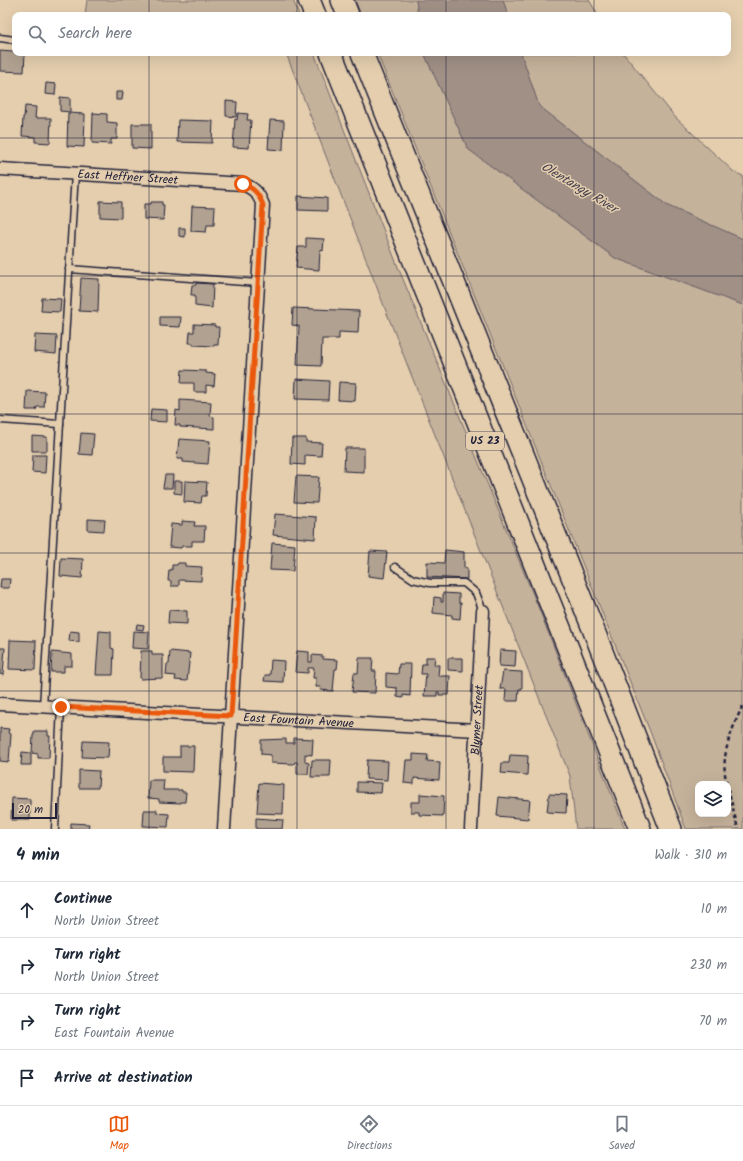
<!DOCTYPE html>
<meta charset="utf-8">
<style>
:root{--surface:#fff;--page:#f2f2f3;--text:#1f2937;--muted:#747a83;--line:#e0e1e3;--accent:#ea580c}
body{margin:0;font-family:Kalam,sans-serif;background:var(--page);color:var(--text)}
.controls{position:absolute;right:12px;bottom:12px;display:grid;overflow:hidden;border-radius:8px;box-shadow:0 4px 16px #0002}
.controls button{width:36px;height:36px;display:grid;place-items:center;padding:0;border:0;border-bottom:1px solid var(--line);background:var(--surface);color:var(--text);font:20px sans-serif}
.scale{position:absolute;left:12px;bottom:10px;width:45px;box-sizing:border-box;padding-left:4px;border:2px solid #22223b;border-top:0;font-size:11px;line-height:14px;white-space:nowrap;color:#22223b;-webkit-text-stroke:3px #e4ceae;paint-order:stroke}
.stop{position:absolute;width:12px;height:12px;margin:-9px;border:3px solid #ea580c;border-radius:50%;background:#fff}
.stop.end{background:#ea580c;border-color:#fff;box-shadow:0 1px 4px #0008}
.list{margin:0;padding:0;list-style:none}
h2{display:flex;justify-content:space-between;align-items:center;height:52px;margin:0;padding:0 16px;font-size:17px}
h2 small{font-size:13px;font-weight:400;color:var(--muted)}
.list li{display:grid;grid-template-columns:26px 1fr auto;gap:12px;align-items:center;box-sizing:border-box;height:56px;padding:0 16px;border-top:1px solid var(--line)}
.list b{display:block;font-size:15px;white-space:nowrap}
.list p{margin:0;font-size:13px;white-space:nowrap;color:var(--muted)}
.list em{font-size:13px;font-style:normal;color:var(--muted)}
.icon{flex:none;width:22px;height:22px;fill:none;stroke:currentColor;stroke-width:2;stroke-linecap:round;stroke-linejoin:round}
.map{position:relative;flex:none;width:743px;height:829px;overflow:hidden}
.search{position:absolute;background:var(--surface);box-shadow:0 4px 16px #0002;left:12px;right:12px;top:12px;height:44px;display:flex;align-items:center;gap:10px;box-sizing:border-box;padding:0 14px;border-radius:8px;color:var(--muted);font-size:15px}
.sheet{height:276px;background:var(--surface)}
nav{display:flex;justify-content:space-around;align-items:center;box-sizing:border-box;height:56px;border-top:1px solid var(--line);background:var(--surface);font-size:11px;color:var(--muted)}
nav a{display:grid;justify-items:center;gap:2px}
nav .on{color:var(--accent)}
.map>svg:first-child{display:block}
.green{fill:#c5b29b;stroke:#746a6b;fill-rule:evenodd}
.water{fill:#a09086;stroke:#6e6468}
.building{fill:#b1a190;stroke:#22223b}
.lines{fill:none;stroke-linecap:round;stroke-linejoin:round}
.lane-casing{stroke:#22223b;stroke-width:9}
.street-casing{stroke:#22223b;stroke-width:15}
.highway-casing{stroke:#22223b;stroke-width:24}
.path{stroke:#22223b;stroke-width:2.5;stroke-dasharray:4 3;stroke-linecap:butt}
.lane{stroke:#e4ceae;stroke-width:6}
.street{stroke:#e4ceae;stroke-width:12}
.highway{stroke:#e4ceae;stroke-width:21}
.route{stroke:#ea580c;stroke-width:5}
.grid{fill:none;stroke:#22223b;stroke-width:1;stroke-opacity:0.55}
.labels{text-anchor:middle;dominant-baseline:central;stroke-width:3;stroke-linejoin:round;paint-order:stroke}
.shield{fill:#e4ceae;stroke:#5c565e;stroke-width:1}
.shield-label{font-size:11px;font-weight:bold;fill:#22223b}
.street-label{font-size:12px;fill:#22223b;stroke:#e4ceae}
.water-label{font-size:13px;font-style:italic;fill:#423e4e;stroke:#e4ceae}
</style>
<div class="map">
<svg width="743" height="829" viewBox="0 0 743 829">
<rect width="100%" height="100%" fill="#e4ceae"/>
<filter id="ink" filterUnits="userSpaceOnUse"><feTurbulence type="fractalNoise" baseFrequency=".025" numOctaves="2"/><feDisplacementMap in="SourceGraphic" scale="8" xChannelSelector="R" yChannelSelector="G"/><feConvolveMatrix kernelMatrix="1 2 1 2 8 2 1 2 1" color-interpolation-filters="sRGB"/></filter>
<g filter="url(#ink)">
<g class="green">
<polygon points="87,0 293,0 299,15 85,15"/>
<polygon points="355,0 416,0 418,15 361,15"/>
<polygon points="503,0 589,0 598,15 508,15"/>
<polygon points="286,53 314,53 400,272 539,609 625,829 576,829 570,776 386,311"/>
<path d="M377,53h47l44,96 147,109 128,47v524h-57l-35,-95zM698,784h30v30h-30z"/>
<polygon points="521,53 623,53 675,117 734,172 743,176 743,239 668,206 539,106"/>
</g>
<g class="water">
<polygon points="416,0 503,0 508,15 418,15"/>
<polygon points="424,53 521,53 539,106 668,206 743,239 743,305 615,258 468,149"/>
</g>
<g class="building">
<polygon points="0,51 25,53 24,72 0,71"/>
<polygon points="46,83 56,84 55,95 45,94"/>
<polygon points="116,92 123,92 122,100 116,100"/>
<polygon points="60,97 70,98 70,112 60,111"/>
<polygon points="226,101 237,102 236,117 226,116"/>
<polygon points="25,106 36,107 35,118 51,118 50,143 35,142 35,137 22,136 23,117 24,117"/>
<polygon points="68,113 85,114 84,147 67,146"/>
<polygon points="93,113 107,114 107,122 117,123 117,139 111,139 111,144 92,143"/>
<polygon points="238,113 248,114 247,120 251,120 249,148 233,147 235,119 237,120"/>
<polygon points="178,120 213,121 212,143 177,142"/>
<polygon points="270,120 284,121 283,150 268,149"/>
<polygon points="132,124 151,124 151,149 132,148"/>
<polygon points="298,196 327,198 327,211 298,210"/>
<polygon points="100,201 121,202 121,218 100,217"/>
<polygon points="151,202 162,202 162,205 164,205 163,220 144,219 144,204 151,204"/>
<polygon points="192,206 215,207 214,225 207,225 206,232 191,231"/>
<polygon points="179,228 185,228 185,237 179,236"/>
<polygon points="306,238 324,239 323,251 320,250 319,270 296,268 298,247 306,247"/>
<polygon points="81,278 99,279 98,312 79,311"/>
<polygon points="196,283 213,284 212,308 195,306 195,295 191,295 192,285 196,285"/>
<polygon points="42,298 61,299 60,312 41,311"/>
<polygon points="293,308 359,311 358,333 339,332 339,339 322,339 321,366 297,365 299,326 292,325"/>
<polygon points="160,317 181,317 180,327 160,326"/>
<polygon points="194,324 215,325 215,327 219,327 218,345 214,345 214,346 193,345 193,343 189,343 190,332 194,332"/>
<polygon points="35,335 57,336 56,354 34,352"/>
<polygon points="182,370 206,371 206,373 215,374 214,386 206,385 206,392 194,392 194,383 181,383"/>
<polygon points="296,379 329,381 328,400 295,399"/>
<polygon points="339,382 356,383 355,401 338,400"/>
<polygon points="27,391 45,392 44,407 37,407 36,410 26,410"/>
<polygon points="180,400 211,402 210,416 214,417 214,429 180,427 180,425 175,425 176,410 180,411"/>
<polygon points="151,409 167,410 167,422 150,421"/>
<polygon points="81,433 94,434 92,455 79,454"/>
<polygon points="32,436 47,437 47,451 32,451"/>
<polygon points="292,438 306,438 306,442 322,443 321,456 305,455 305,465 291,464"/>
<polygon points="179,439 210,441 208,464 183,462 183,459 177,459"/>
<polygon points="345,448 364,448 364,472 344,471"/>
<polygon points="33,455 46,455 45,473 32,472"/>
<polygon points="165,475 173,475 172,488 163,488"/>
<polygon points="296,476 319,477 317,503 294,502"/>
<polygon points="174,481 182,481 182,494 174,493"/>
<polygon points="185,481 207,482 206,496 202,496 201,503 184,502"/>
<polygon points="275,514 316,517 315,539 273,535"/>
<polygon points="88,519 105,520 104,531 88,530"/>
<polygon points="182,521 195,522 194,526 205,526 204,541 192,541 192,546 182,546 181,548 169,547 171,524 182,525"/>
<polygon points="272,543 295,545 293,571 270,570"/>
<polygon points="445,550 464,552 464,568 467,568 467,579 427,577 427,562 444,563"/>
<polygon points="370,551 387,552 384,578 368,576"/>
<polygon points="61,558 83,559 82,578 60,576"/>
<polygon points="178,563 185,563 185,566 202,567 201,581 179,580 179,586 171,586 171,581 168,581 169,570 172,570 172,565 177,565"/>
<polygon points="1,579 10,579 9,588 0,588"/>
<polygon points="443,593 459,594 459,603 461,603 460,619 452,618 452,615 433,613 434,597 441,598 441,602 443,602"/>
<polygon points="169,610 187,611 187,624 168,623"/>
<polygon points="137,624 144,625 143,630 136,629"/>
<polygon points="70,631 79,632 79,642 69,641"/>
<polygon points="99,631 111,632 111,648 114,649 113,675 96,675"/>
<polygon points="133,631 149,632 148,649 132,648"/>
<polygon points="10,640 36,641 35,670 9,669"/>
<polygon points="0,648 5,648 3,675 0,674"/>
<polygon points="500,650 516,651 515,667 499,666"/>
<polygon points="141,651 152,651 152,655 163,655 163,678 140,679"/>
<polygon points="170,651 190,653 187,681 175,680 176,676 166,675 167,664 169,664"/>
<polygon points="297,651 309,652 309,662 312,662 312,655 323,656 323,659 338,660 337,669 335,669 333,691 320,690 321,687 316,687 316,678 313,678 314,668 308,668 308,673 295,672"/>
<polygon points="52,652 72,654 72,666 64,666 64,672 51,672"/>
<polygon points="426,657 435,657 434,665 439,665 438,676 450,676 449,695 439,695 439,692 437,692 437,696 424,696 426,674 421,674 422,664 426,664"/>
<polygon points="359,658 373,658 372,671 376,671 375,693 352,692 354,673 358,673"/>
<polygon points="448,658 463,658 463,671 448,670"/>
<polygon points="271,660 284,661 283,682 264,681 265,675 270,675"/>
<polygon points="399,664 411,664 410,696 403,695 403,698 397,697 397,688 386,687 386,673 398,674"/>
<polygon points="503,671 522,672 522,689 519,689 518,701 505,701 506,689 500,689"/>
<polygon points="0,728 9,729 8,733 11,734 9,762 0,761"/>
<polygon points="34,731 48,731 48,736 50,736 49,758 38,758 38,754 32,753 33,735 34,735"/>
<polygon points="294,738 313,739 312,755 305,754 305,762 309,763 308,774 297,774 297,762 295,762 294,764 271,763 271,755 261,754 261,740 286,739 286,743 294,743"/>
<polygon points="83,741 109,742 108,758 82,757"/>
<polygon points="180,746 194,746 193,772 163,771 163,757 180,757"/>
<polygon points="22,752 31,753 31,765 21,765"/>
<polygon points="413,754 428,755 427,761 440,762 439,780 414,778 414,784 404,783 406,760 413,760"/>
<polygon points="510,755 528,756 527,775 501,773 502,763 509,763"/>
<polygon points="312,760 331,760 330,777 311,777"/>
<polygon points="367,760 388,761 387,780 366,779"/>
<polygon points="79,770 99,771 98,788 79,788"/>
<polygon points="149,780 164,780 163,790 182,790 182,792 186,792 185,802 181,802 181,803 159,802 159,799 148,798"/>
<polygon points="357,782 382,783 381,793 357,792"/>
<polygon points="259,783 284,785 283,814 257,813"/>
<polygon points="420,794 444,796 443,816 419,815 419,812 411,812 411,802 420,802"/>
<polygon points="549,794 567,795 566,813 547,812"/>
<polygon points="499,797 530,800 528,819 497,816"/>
<polygon points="12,798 30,799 30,820 11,820"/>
<polygon points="144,810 157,810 157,813 169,814 168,827 143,826"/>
<polygon points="256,818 283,820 282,829 256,829"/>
<polygon points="71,823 89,824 88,829 71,829"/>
</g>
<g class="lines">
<g class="lane-casing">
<g id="lane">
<polyline points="0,38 15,40"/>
<polyline points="69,269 258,283"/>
<polyline points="0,420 60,424"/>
<polyline points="395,567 413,579 430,583 464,583 476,593 483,611"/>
<polyline points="43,707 75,173"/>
<polyline points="55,829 61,707"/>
</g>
</g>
<g class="street-casing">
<g id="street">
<path id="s1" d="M0,169l243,15c12,5 15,9 20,21l-39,624"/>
<path id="s2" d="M0,704l477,26"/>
<path id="s3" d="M471,829l12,-218"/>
</g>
</g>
<g class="highway-casing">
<g id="highway">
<polyline points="309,0 315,15"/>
<polyline points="342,0 348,15"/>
<polyline points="331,53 640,829"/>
<polyline points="362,53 592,626 671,829"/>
</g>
</g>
<g class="path">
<path d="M727,784c-8,-27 5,-55 16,-79"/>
<polyline points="728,788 738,829"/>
</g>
<use href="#lane" class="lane"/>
<use href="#street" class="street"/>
<use href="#highway" class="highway"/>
</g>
</g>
<g class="lines" filter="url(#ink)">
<path class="route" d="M61,707l170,9 32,-511c-5,-12 -8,-16 -20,-21"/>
</g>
<path class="grid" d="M149,0v15M297,0v15M446,0v15M594,0v15M149,53v776M297,53v776M446,53v776M594,53v776M0,138h743M0,276h743M0,414h743M0,553h743M0,691h743"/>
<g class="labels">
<rect class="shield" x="466" y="432" width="38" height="18" rx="3"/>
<g class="shield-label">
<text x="485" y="441">US 23</text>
</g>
<g class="street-label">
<text stroke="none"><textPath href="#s1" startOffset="128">East Heffner Street</textPath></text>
<text stroke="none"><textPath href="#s2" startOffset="299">East Fountain Avenue</textPath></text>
<text stroke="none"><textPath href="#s3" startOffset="109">Blymer Street</textPath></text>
</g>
<g class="water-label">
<text transform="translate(579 188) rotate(31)">Olentangy River</text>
</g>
</g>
</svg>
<div class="controls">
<button><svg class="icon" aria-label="layers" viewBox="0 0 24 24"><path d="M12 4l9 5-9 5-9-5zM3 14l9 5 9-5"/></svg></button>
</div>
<div class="scale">20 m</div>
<div class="stop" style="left:243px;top:184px"></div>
<div class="stop end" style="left:61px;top:707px"></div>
<div class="search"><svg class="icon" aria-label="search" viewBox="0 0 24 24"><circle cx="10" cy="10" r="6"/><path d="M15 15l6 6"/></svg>Search here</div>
</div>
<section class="sheet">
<h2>4 min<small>Walk · 310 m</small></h2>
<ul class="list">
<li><svg class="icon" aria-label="ahead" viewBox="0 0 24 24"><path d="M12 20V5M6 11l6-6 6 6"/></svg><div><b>Continue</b><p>North Union Street</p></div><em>10 m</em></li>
<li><svg class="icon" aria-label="right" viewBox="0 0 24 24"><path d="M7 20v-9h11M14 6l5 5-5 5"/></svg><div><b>Turn right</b><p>North Union Street</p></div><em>230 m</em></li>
<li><svg class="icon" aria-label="right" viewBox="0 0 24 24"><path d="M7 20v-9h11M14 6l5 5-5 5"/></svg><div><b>Turn right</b><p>East Fountain Avenue</p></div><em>70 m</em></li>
<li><svg class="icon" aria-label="arrive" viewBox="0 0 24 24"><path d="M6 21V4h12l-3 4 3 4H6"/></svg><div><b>Arrive at destination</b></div></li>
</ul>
</section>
<nav>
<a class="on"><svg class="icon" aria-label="map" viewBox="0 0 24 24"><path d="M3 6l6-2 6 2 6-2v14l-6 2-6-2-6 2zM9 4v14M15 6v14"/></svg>Map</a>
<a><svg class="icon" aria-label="directions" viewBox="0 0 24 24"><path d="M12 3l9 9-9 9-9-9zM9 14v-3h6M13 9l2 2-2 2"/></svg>Directions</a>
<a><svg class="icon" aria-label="saved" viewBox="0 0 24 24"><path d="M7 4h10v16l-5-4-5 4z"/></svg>Saved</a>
</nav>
